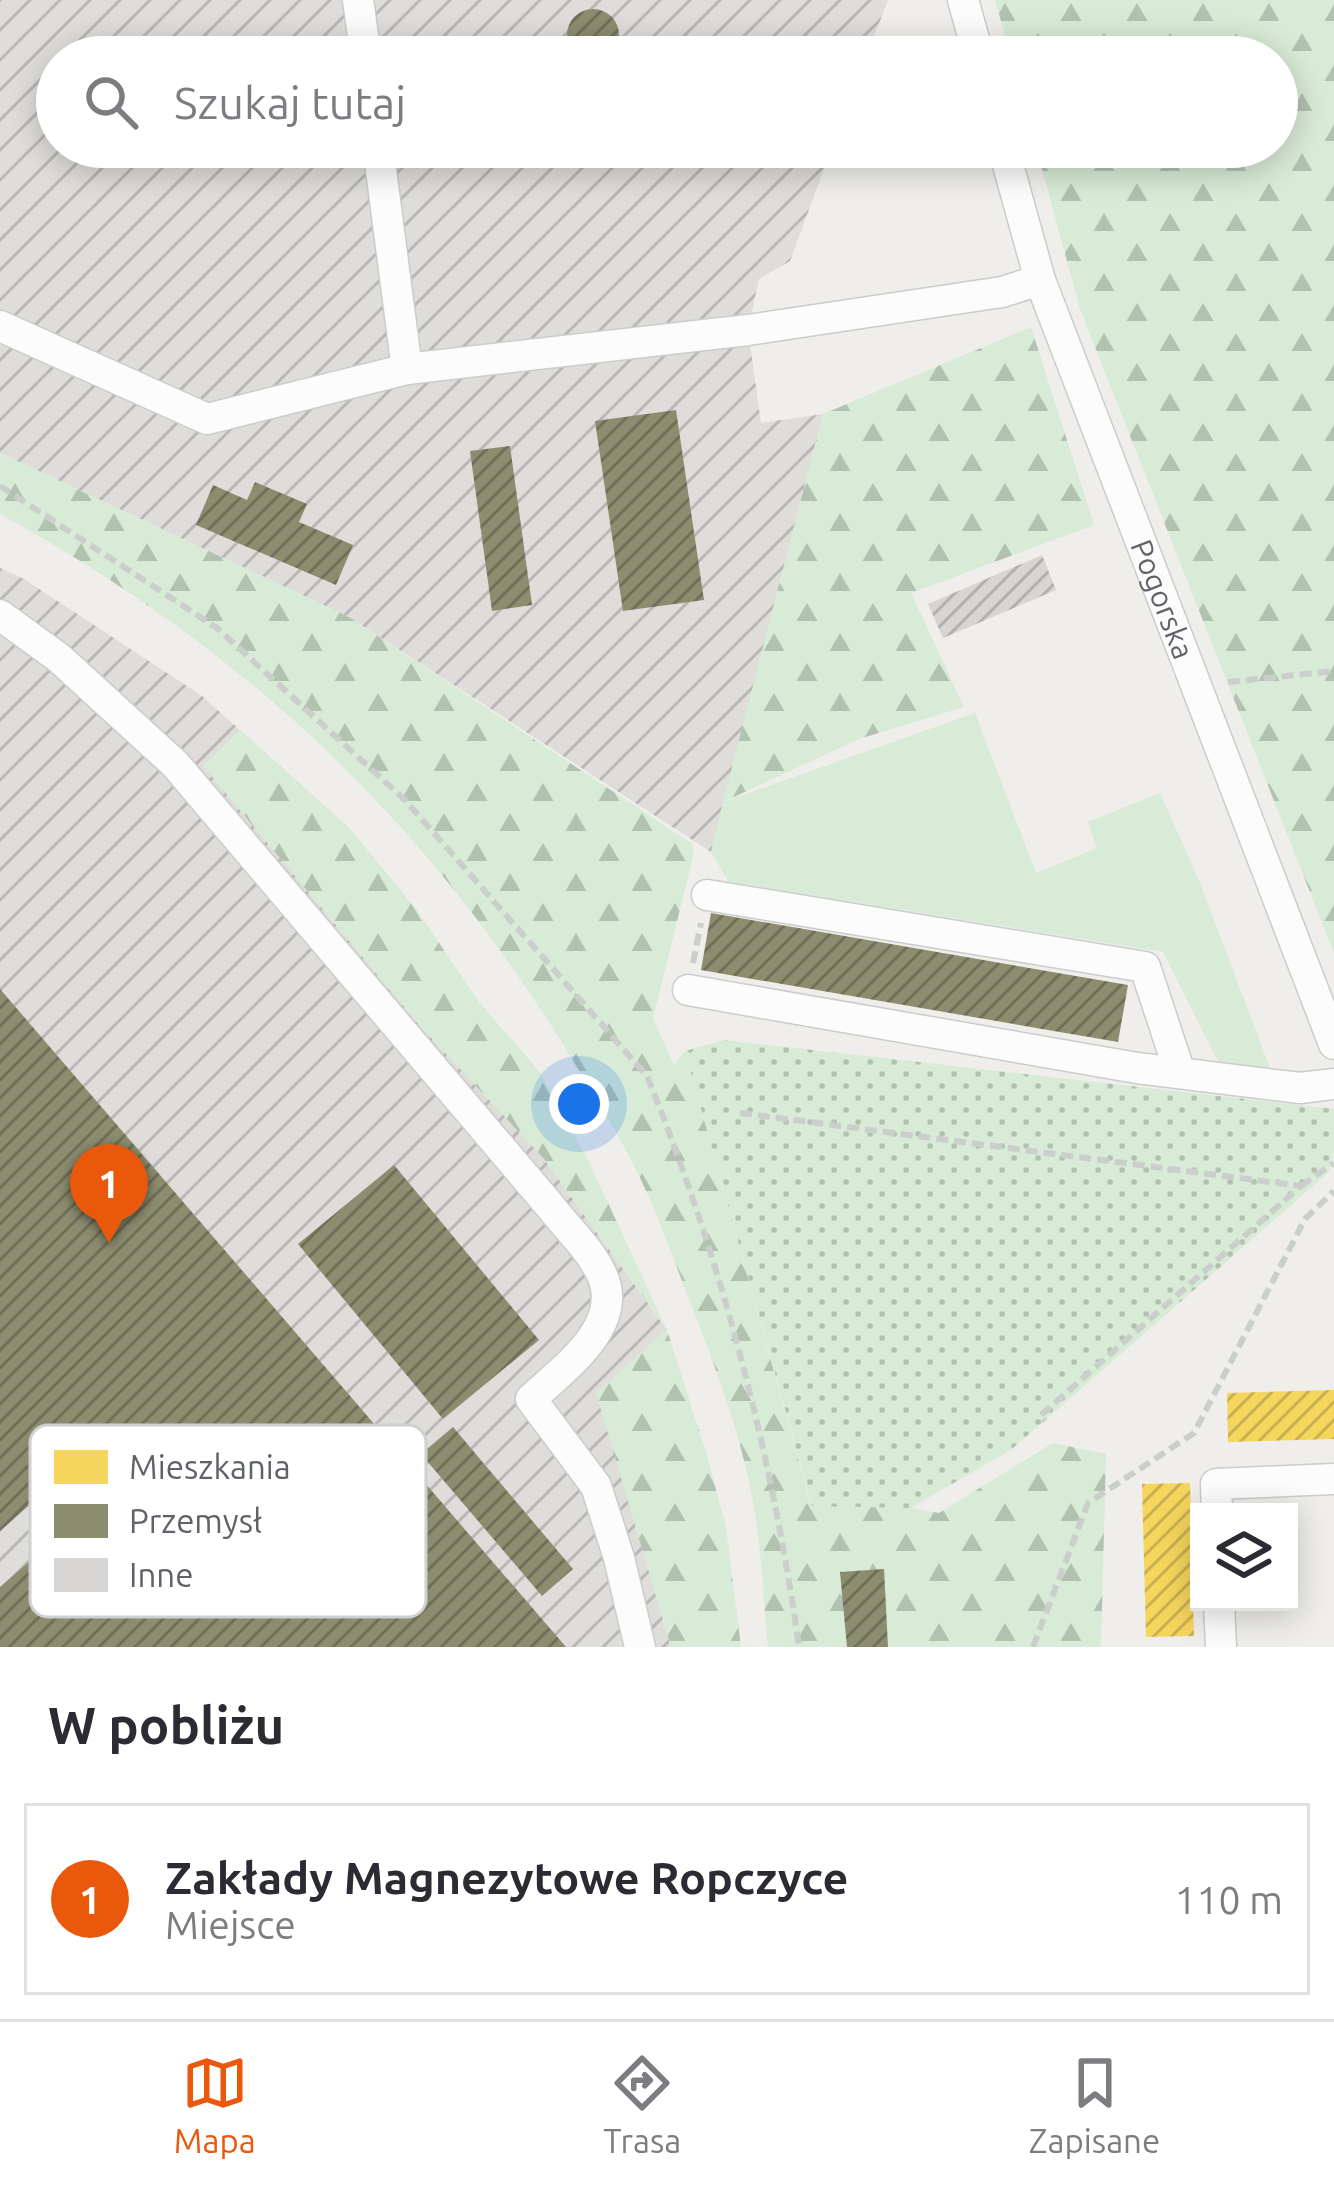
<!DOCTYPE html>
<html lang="pl">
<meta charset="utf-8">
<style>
:root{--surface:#fff;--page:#f7f7f7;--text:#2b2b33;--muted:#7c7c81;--line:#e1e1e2;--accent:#ea580c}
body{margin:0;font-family:Ubuntu,sans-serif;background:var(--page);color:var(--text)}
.controls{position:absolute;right:36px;bottom:36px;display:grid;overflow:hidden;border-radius:0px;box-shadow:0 6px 30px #0003}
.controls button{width:108px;height:108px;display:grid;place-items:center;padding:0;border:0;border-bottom:3px solid var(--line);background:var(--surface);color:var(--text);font:60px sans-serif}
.you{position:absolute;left:579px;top:1104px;width:42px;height:42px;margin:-30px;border:9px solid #fff;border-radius:50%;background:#1a73e8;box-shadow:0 0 0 18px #1a73e833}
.badge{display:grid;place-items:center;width:78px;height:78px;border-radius:50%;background:var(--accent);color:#fff;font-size:39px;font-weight:700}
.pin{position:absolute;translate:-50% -99px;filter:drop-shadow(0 3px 6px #0008)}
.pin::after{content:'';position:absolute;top:63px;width:42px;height:36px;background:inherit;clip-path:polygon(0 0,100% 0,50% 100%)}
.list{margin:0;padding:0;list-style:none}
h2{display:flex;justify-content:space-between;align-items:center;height:156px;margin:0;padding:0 48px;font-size:51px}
h2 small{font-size:39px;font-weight:400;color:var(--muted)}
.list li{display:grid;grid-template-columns:78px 1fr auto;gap:36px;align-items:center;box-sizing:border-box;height:192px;margin:0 24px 24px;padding:0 24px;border:3px solid var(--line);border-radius:0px}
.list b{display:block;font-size:45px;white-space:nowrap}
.list p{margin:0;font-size:39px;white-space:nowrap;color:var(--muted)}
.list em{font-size:39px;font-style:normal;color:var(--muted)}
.icon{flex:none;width:66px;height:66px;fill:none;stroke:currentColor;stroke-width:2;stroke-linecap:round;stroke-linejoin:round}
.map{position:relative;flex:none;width:1334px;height:1647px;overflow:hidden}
.search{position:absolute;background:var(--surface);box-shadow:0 6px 30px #0003;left:36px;right:36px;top:36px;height:132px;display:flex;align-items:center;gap:30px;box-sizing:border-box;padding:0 42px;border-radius:66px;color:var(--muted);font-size:45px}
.sheet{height:372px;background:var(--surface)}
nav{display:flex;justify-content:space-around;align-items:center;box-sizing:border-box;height:168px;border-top:3px solid var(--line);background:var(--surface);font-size:33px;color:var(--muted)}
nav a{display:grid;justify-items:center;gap:6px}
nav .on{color:var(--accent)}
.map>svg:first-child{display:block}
.industrial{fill:url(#industrial-furrows)}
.grass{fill:#d8ebd6}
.forest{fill:url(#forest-firs)}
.garden{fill:url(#garden-dots)}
.homes{fill:url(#homes-hatch)}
.industry{fill:url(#industry-hatch)}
.building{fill:url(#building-hatch)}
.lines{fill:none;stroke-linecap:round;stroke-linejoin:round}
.minor-casing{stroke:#cbcccc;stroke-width:33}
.path{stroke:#cacfcc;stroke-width:6;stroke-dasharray:12 6;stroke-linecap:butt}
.minor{stroke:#fdfcfc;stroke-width:30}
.labels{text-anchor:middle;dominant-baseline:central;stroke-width:12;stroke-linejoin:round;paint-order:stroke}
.street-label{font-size:30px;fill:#5f6368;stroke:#fff}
.key{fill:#fff;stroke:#cfd0d2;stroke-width:3}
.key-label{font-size:33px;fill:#5f6368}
</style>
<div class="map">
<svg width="1334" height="1647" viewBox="0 0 1334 1647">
<defs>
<pattern id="industrial-furrows" width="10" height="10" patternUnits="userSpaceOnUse" patternTransform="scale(3)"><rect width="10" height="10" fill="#dfddda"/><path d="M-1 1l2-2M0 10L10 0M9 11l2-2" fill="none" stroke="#b8b7b5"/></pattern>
<pattern id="forest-firs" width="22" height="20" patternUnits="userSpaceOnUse" patternTransform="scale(3)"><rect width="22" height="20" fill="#d8ebd6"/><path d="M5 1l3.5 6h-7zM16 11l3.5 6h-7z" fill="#b2c2b1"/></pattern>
<pattern id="garden-dots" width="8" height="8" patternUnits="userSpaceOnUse" patternTransform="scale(3)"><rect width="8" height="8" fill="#d8ebd6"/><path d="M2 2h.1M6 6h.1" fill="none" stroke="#b2c2b1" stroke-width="1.8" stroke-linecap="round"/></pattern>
<pattern id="homes-hatch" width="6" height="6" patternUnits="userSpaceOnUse" patternTransform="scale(3)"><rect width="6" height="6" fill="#f6d55c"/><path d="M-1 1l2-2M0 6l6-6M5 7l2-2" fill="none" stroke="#cab050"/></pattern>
<pattern id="industry-hatch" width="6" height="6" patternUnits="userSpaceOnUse" patternTransform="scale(3)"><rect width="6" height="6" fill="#8c8c6e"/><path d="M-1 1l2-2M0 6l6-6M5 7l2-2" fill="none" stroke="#70705a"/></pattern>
<pattern id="building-hatch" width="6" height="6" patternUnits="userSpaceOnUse" patternTransform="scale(3)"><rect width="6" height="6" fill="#d6d5d3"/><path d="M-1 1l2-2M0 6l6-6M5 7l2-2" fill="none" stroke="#b1b0af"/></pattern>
</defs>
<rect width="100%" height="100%" fill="#efeeea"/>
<g class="industrial">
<polygon points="0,0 888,0 866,57 57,57 57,147 832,147 790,261 759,279 748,330 761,423 823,414 711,852 349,617 0,453"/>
<polygon points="0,568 24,579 202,696 349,828 418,912 544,1159 667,1330 597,1393 671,1647 0,1647"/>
</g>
<polygon class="grass" points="975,713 1036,873 1097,848 1088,822 1160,793 1200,883 1273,1076 1221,1067 1163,952 729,882 711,852 723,802"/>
<g class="forest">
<polygon points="995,0 1334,0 1334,953 1080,309 1036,147 1277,147 1277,57 1011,57"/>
<polygon points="1031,327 1094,525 911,593 964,707 859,739 723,802 823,414"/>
<path d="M0,453l349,164 342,226 3,10 -41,165 21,47 11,-14 126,454 100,3 28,5 114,-70 53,11 -5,193h-333c-5,-48 -6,-97 -15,-145 -13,-74 -42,-146 -69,-216 -12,-31 -23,-62 -37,-93 -20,-46 -49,-91 -75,-134 -145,-239 -328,-410 -572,-545z"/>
<polygon points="240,730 349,828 418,912 479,1002 539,1071 588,1160 667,1330 706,1452 726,1527 741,1647 671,1647 596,1393 667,1329 544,1159 420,1026 203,766"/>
</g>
<polygon class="garden" points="724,1040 1334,1109 1334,1150 1329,1172 1012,1449 911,1508 812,1506 685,1051"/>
<g class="homes">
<polygon points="1334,1390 1334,1439 1228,1442 1227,1393"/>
<polygon points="1190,1483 1194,1636 1146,1637 1142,1484"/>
</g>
<g class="industry">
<circle cx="593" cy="35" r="26"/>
<polygon points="833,41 833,57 762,57 761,45"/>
<polygon points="676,410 704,600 623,611 595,421"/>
<polygon points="510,446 532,605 492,611 470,451"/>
<polygon points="255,482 307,504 299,522 353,545 336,585 196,525 213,485 247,500"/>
<polygon points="711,913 1128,985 1118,1042 701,970"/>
<polygon points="0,989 566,1647 0,1647 0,1587 67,1529 43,1493 0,1531"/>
<polygon points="394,1165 539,1340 443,1419 298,1244"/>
<polygon points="453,1427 573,1569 542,1596 421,1454"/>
<polygon points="884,1569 888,1647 847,1647 840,1572"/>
</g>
<polygon class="building" points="1042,555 1056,590 943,638 928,604"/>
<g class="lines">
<g class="minor-casing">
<g id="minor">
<polyline points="358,0 366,57"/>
<polyline points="963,0 979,57"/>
<polyline points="378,147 407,369 748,330 1002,292 1040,280"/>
<path id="s1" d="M1003,147l37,133 294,764"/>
<polyline points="0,326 207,419 407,369"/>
<path d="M0,615l59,43 116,106 375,442c16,21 41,44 52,69 23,51 -39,94 -71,124l65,87 23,72 21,89"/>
<polyline points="707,895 1145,967 1180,1073"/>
<polyline points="688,990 1137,1068 1300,1088 1334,1084"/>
<polyline points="1217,1512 1216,1484 1334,1479"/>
<polyline points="1219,1602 1221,1647"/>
</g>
</g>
<g class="path">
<path d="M0,486l217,142 188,172 242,276c74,182 125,377 152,571"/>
<polyline points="1228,682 1334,671"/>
<polyline points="693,963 701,923"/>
<polyline points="740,1113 1301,1186 1040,1416 1045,1421"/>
<polyline points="1301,1186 1334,1163"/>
<polyline points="1033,1647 1088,1503 1194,1433 1305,1219 1334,1191"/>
</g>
<use href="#minor" class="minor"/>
</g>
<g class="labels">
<g class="street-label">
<text stroke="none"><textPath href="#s1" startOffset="480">Pogorska</textPath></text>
</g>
</g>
<rect x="30" y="1425" width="396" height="192" rx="18" class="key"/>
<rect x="54" y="1450" width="54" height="34" fill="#f6d55c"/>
<rect x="54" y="1504" width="54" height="34" fill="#8c8c6e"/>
<rect x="54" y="1558" width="54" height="34" fill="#d6d5d3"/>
<g class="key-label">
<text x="129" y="1479">Mieszkania</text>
<text x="129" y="1533">Przemysł</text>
<text x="129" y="1587">Inne</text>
</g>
</svg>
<div class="controls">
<button><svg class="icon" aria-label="layers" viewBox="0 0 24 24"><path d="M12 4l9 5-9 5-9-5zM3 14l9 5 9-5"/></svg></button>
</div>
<div class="you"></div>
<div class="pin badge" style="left:109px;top:1243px">1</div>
<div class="search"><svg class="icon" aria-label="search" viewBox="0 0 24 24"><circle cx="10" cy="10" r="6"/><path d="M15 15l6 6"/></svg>Szukaj tutaj</div>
</div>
<section class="sheet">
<h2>W pobliżu<small></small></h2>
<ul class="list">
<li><span class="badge">1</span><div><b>Zakłady Magnezytowe Ropczyce</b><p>Miejsce</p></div><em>110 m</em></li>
</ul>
</section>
<nav>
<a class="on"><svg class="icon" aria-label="map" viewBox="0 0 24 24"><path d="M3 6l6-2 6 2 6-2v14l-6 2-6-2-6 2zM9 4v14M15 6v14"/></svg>Mapa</a>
<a><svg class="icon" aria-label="directions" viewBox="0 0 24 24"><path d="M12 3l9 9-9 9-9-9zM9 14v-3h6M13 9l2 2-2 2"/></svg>Trasa</a>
<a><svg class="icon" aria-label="saved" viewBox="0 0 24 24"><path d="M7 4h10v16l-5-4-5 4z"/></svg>Zapisane</a>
</nav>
